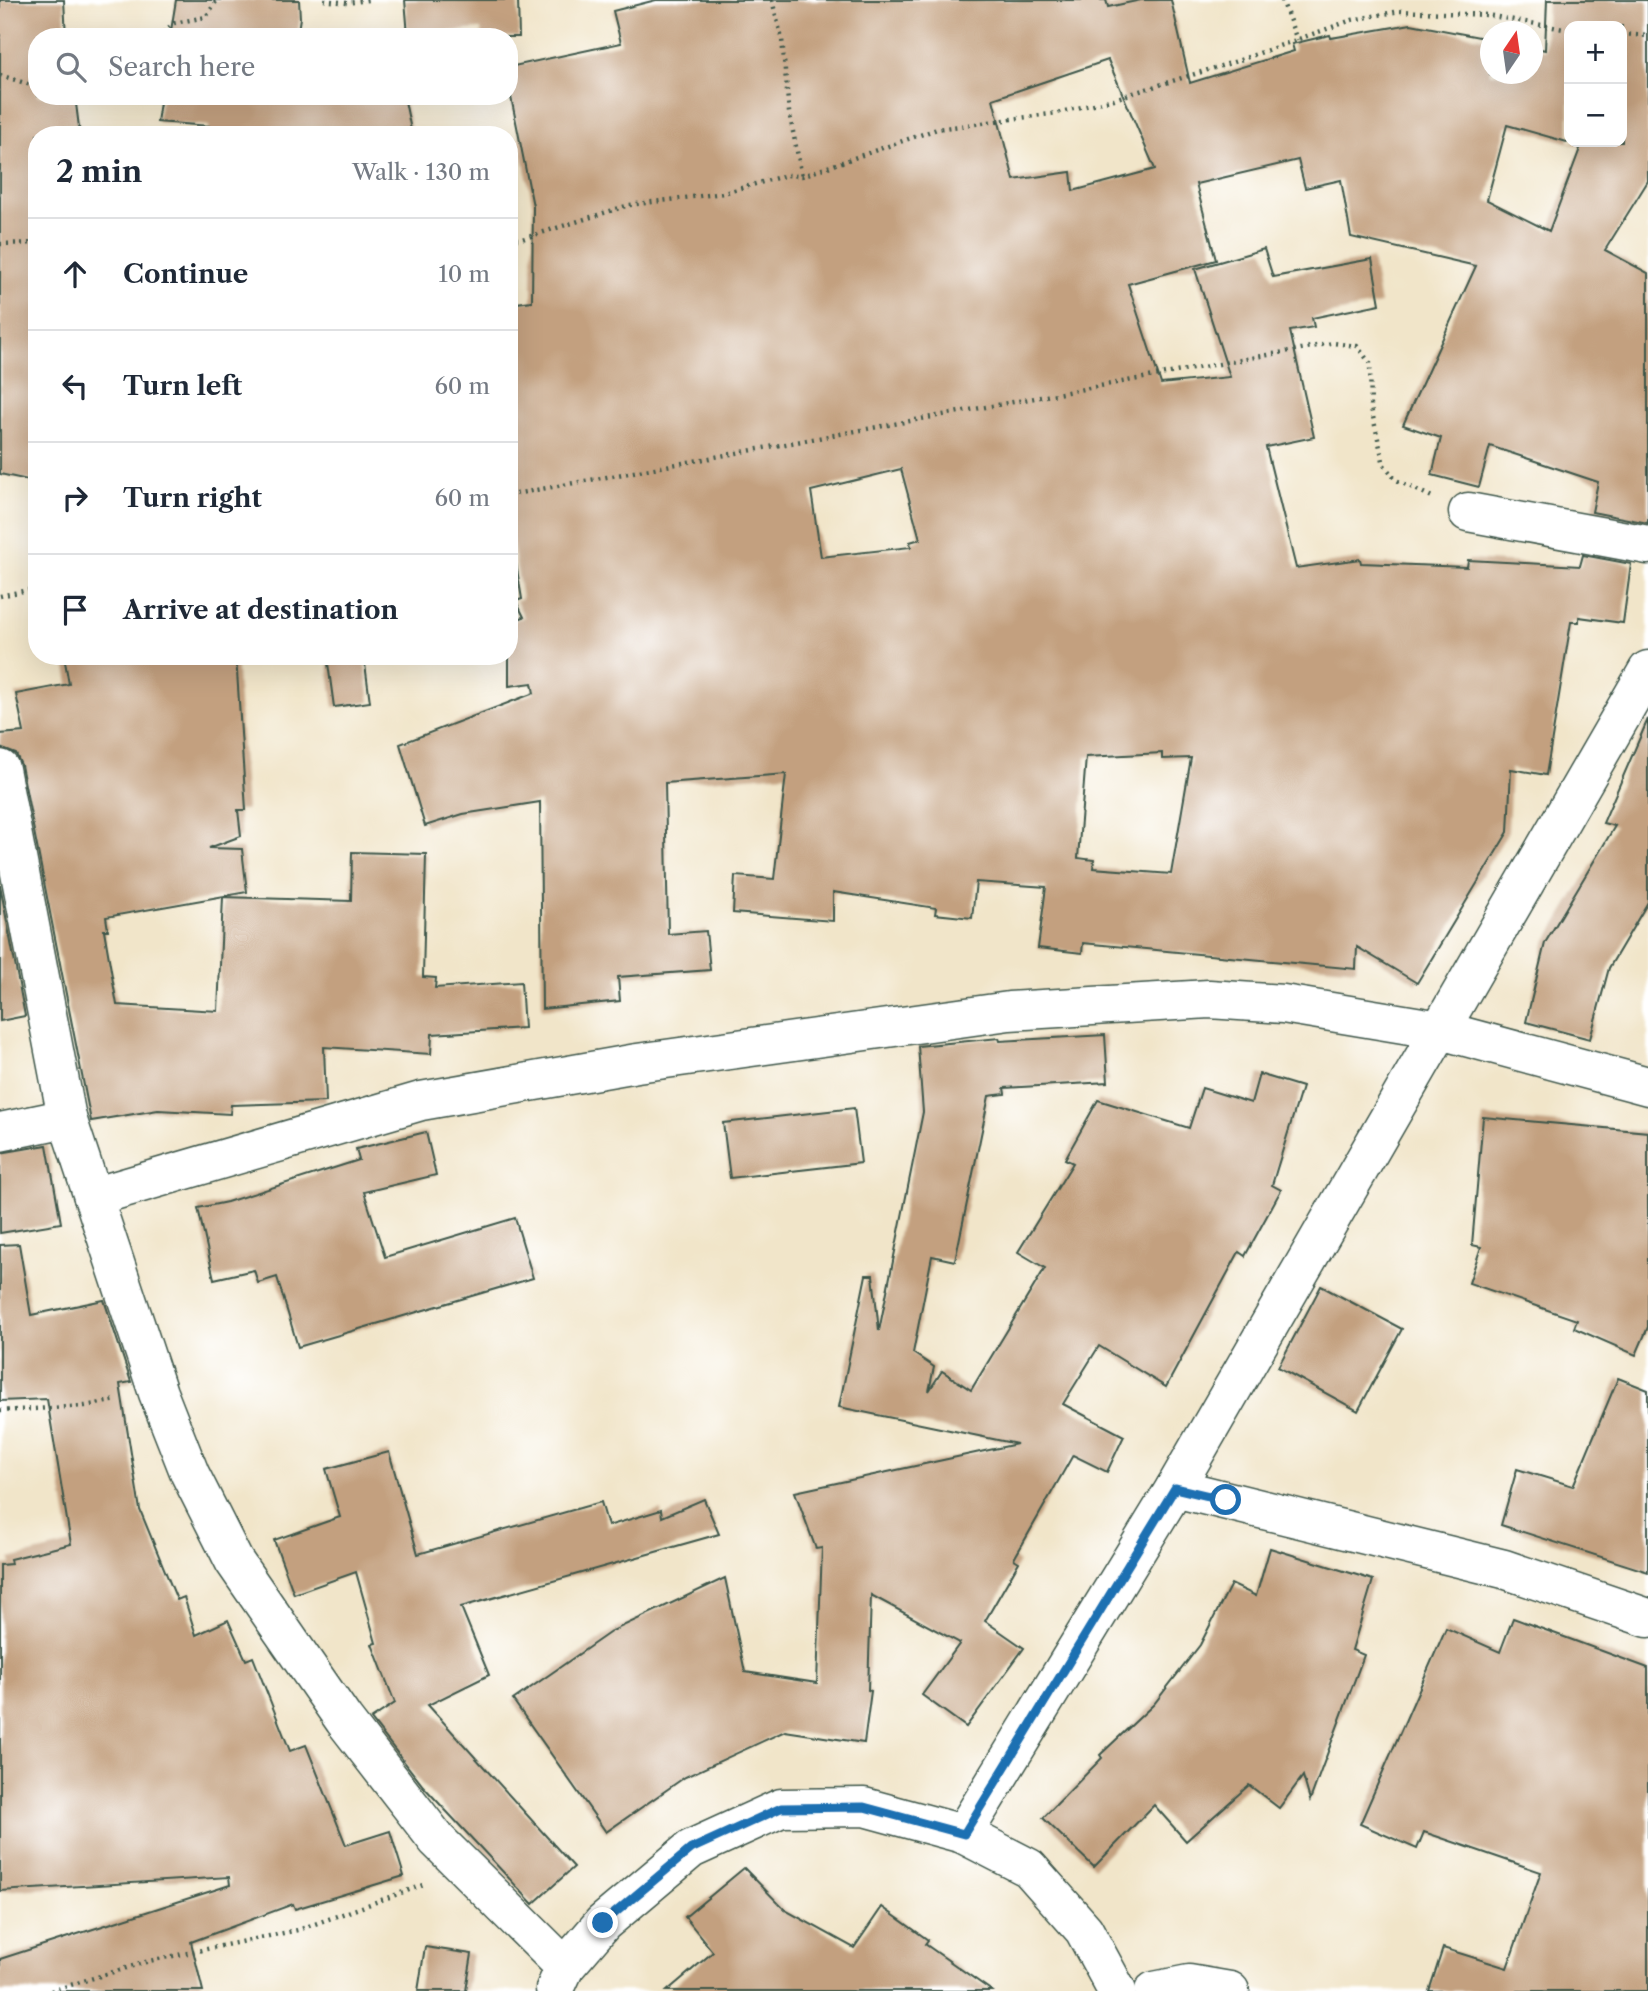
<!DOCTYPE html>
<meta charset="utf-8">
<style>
:root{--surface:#fff;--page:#f6f6f7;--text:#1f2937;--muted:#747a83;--line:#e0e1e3}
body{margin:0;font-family:"Libre Caslon Text",serif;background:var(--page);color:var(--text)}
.controls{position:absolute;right:21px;top:21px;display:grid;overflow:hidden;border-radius:14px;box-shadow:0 7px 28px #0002}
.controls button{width:63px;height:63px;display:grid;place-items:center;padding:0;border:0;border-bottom:2px solid var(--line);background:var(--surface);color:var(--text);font:35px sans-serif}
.compass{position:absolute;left:1480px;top:21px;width:63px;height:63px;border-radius:50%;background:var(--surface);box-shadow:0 7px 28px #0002;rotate:13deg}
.stop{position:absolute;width:21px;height:21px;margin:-16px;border:5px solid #1f6fb2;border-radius:50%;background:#fff}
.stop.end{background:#1f6fb2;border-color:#fff;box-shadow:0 2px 7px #0008}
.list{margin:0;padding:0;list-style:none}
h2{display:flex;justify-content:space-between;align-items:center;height:91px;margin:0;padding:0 28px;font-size:30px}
h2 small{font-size:23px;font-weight:400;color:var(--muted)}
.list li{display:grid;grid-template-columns:46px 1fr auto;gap:21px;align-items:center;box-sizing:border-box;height:112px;padding:0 28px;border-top:2px solid var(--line)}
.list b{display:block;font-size:26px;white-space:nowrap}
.list em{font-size:23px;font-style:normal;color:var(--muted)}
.icon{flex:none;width:38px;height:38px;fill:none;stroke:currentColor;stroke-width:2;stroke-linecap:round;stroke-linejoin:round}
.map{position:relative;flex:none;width:1648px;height:1991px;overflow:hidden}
.search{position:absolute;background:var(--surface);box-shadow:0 7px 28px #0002;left:28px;top:28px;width:490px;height:77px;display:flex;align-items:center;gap:18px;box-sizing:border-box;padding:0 24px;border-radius:28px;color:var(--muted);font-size:26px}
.panel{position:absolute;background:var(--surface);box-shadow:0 7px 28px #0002;left:28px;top:126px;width:490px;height:539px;border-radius:28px}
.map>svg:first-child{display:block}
.building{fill:#c3a07f;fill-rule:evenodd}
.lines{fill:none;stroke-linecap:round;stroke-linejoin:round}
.minor-casing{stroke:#3e564a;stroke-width:41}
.path{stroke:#3e564a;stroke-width:4.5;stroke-dasharray:2 5;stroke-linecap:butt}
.minor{stroke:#fff;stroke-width:38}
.route{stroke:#1f6fb2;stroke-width:9}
</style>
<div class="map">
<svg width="1648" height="1991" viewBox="0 0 1648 1991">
<rect width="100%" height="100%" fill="#fff"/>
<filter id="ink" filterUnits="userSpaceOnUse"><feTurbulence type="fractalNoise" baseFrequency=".0143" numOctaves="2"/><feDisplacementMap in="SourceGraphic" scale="14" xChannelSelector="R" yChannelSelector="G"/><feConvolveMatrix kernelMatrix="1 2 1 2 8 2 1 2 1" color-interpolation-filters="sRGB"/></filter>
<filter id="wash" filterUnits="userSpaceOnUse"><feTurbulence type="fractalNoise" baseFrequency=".00686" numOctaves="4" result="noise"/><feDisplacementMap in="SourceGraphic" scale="28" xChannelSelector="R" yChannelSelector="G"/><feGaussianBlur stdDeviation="1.57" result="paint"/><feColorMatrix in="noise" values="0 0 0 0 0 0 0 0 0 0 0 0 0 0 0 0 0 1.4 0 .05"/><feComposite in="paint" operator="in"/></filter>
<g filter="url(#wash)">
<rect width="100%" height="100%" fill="#f1e5c9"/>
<g id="blocks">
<g class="building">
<polygon points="0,0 64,0 66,37 37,37 37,96 75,96 80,135 37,135 37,482 0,474"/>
<polygon points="176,0 299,0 300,18 297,37 170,37"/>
<polygon points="405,0 518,0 519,37 482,37 481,29 408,35"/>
<path d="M656,0h450l2,7 33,-7h30l19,83 104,-32 -2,-7 38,-9 1,3 80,-14 79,15v35h42v-27l13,3 2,-50h101v181l-43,69 43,23v250l-56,-11 6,-30 -108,-36 -11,41 -47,-12 9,-37 -38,-13 73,-159 -125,-29 -10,-57 -36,8 -7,-28 -102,24 20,76 -88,24 33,100 69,-7 -35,-108 69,-20 9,28 99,-18 8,45 -68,14 2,9 -24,4 24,106 -48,10 30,121 64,-9 1,4 106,4 1,-7 112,6 3,-11 48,9 -8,59 -44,-6v5h-8l-25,153 -35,-6 -3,63 -91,151 -60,-36 -1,22 -273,-26 -1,10 -44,-5 8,-61 -70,-5 -4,36 -37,-4 1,-6 -103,-16v29l-100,-8 2,-37 39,3 12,-105 -121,9 3,151 38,-3 4,39 -92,7 2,24 -78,8 -2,-207 -77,12 -38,12 -25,-82 134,-51 -2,-10 -23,3v-64l15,-5 -8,-16 6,-2 -13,-77v-218l23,-3 1,-95 -24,-119v-20l112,-24 -8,-32zM1569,26h53v116h-53zM1108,60l47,109 -82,22 -2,-19 -57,8 -21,-81zM1507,125l74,21 -32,85 -62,-31zM901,469l19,70 -10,3 1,5 -90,10 -10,-66zM1162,753v6l29,-1 -20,116 -78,-6 1,-8 -16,-2 8,-101z"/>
<polygon points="161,96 404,96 412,135 361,135 361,130 208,135 209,126 157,122"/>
<polygon points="64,656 236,656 246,810 238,810 241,836 209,848 242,849 247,892 106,917 108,930 104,930 117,1005 218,1011 223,897 351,901 352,852 426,854 423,977 436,978 435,988 521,982 524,1028 432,1034 431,1054 324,1047 326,1102 231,1105 230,1114 158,1110 91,1121 21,765 16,754 0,748 0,734 24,732 16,694 69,684"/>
<polygon points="327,656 364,656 370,702 334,707"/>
<polygon points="1648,719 1648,902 1609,968 1590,1039 1526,1022 1545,943 1615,826 1603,823"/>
<polygon points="0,885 25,1016 0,1021"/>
<polygon points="1105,1035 1108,1082 1004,1088 1005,1094 989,1096 955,1261 932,1256 913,1353 934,1367 929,1391 942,1371 971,1390 1045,1268 1018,1252 1073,1163 1065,1159 1098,1100 1189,1128 1202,1088 1251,1103 1259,1074 1302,1087 1272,1185 1281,1190 1245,1256 1239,1252 1166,1387 1099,1346 1063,1404 1124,1436 1107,1472 1073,1455 1014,1559 1019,1562 985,1621 1024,1648 966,1727 922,1695 960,1643 871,1595 868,1690 871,1691 864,1743 785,1731 685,1777 606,1832 513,1700 612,1631 725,1578 745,1672 817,1683 822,1548 816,1549 795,1492 1017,1444 839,1407 866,1275 873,1275 879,1331 923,1112 918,1046 999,1038 1000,1041"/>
<polygon points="854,1108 861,1163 730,1178 723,1123"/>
<polygon points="1483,1117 1648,1132 1648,1327 1636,1355 1574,1328 1577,1320 1469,1283 1481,1247 1472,1245"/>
<polygon points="426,1132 436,1175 364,1192 385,1257 515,1218 533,1278 298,1347 277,1277 258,1283 254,1270 214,1279 198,1208 227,1202 359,1160 356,1149"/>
<polygon points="47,1145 61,1223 0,1233 0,1153"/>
<polygon points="19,1244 31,1315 104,1300 131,1382 120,1384 140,1510 177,1600 184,1597 196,1635 228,1620 246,1660 253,1657 290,1751 306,1745 346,1845 390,1831 404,1876 295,1909 293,1904 191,1942 203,1991 0,1991 0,1959 230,1885 229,1877 0,1891 0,1565 11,1564 10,1559 71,1544 47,1399 0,1401 0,1245"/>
<polygon points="1321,1286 1402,1329 1358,1411 1278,1367"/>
<polygon points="1618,1378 1648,1390 1648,1572 1501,1525 1517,1469 1573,1486"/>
<polygon points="389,1452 418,1554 601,1502 608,1526 661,1510 662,1517 704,1499 719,1534 461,1607 489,1675 428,1705 574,1867 533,1904 423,1786 371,1719 395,1703 372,1644 376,1643 356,1572 294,1594 274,1540 340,1517 326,1469"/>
<polygon points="1270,1548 1373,1580 1352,1650 1364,1655 1310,1800 1303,1776 1279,1808 1249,1785 1186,1841 1154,1805 1094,1867 1043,1818 1102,1758 1100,1755 1154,1704 1200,1645 1231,1584 1256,1596"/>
<polygon points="1513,1618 1648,1668 1648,1991 1429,1991 1443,1948 1507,1968 1541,1872 1424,1832 1417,1849 1360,1824 1446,1628 1500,1652"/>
<polygon points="744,1868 785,1910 854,1948 882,1907 928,1940 925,1944 992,1991 667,1991 713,1952 685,1917"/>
<polygon points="425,1947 472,1954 466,1991 418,1991"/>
</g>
</g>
</g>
<g filter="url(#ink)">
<use href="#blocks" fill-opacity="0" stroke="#3e564a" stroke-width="2"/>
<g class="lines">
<g class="minor-casing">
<g id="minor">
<polyline points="1468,512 1648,545"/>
<polyline points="0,769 67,1118 158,1393 190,1474 234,1561 344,1720 437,1840 565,1967"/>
<polyline points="0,1132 67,1118"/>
<polyline points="93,1197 421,1101 637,1063 1009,1011 1209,999 1283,1004 1440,1030 1648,1086"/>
<polyline points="1175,1488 1504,1569 1648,1618"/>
<polyline points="963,1834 1175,1488 1648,670"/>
<polyline points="555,1989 565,1967 603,1923 691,1849 781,1808 864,1807 963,1834 1029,1868 1084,1930 1117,1991"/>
<polyline points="1154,1991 1189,1984 1230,1991"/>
</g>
</g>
<g class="path">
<polyline points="324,0 347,3 368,0"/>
<polyline points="772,0 782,39 789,112 802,176"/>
<polyline points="1282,0 1297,40"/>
<polyline points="1622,34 1648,36"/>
<polyline points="158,37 174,23 206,17 217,0"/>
<polyline points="0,75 37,87"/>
<polyline points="509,239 522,239 629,205 724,193 787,175 802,176 937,129 1057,113 1114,99 1237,61 1352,20 1400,11 1487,15 1569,30"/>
<polyline points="0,244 37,243"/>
<polyline points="509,495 1333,343 1357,346 1370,363 1371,408 1384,465 1396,480 1432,497"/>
<polyline points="0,596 37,588"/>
<polyline points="0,1411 85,1406 117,1400"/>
<polyline points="51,1991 149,1961 298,1930 423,1885"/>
</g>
<use href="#minor" class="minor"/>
</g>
</g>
<g class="lines" filter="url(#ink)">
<polyline class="route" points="603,1923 691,1849 781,1808 864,1807 964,1834 1175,1488 1226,1500"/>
</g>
</svg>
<div class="controls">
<button>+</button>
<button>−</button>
</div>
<svg class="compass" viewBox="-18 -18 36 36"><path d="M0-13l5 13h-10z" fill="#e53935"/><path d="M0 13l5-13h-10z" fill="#747a83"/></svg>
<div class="stop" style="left:1226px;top:1500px"></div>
<div class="stop end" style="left:603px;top:1923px"></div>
<div class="search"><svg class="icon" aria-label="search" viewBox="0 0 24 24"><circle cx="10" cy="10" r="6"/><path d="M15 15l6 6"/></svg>Search here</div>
<section class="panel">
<h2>2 min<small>Walk · 130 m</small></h2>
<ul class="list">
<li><svg class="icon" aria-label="ahead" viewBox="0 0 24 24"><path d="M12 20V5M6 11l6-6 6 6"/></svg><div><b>Continue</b></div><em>10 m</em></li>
<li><svg class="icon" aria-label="left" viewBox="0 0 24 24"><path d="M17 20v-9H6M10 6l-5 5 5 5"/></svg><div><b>Turn left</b></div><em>60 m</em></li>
<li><svg class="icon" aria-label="right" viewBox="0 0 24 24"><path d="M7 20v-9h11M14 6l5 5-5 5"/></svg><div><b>Turn right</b></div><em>60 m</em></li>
<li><svg class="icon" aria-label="arrive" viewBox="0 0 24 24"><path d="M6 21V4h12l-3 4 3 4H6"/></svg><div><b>Arrive at destination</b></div></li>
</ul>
</section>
</div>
